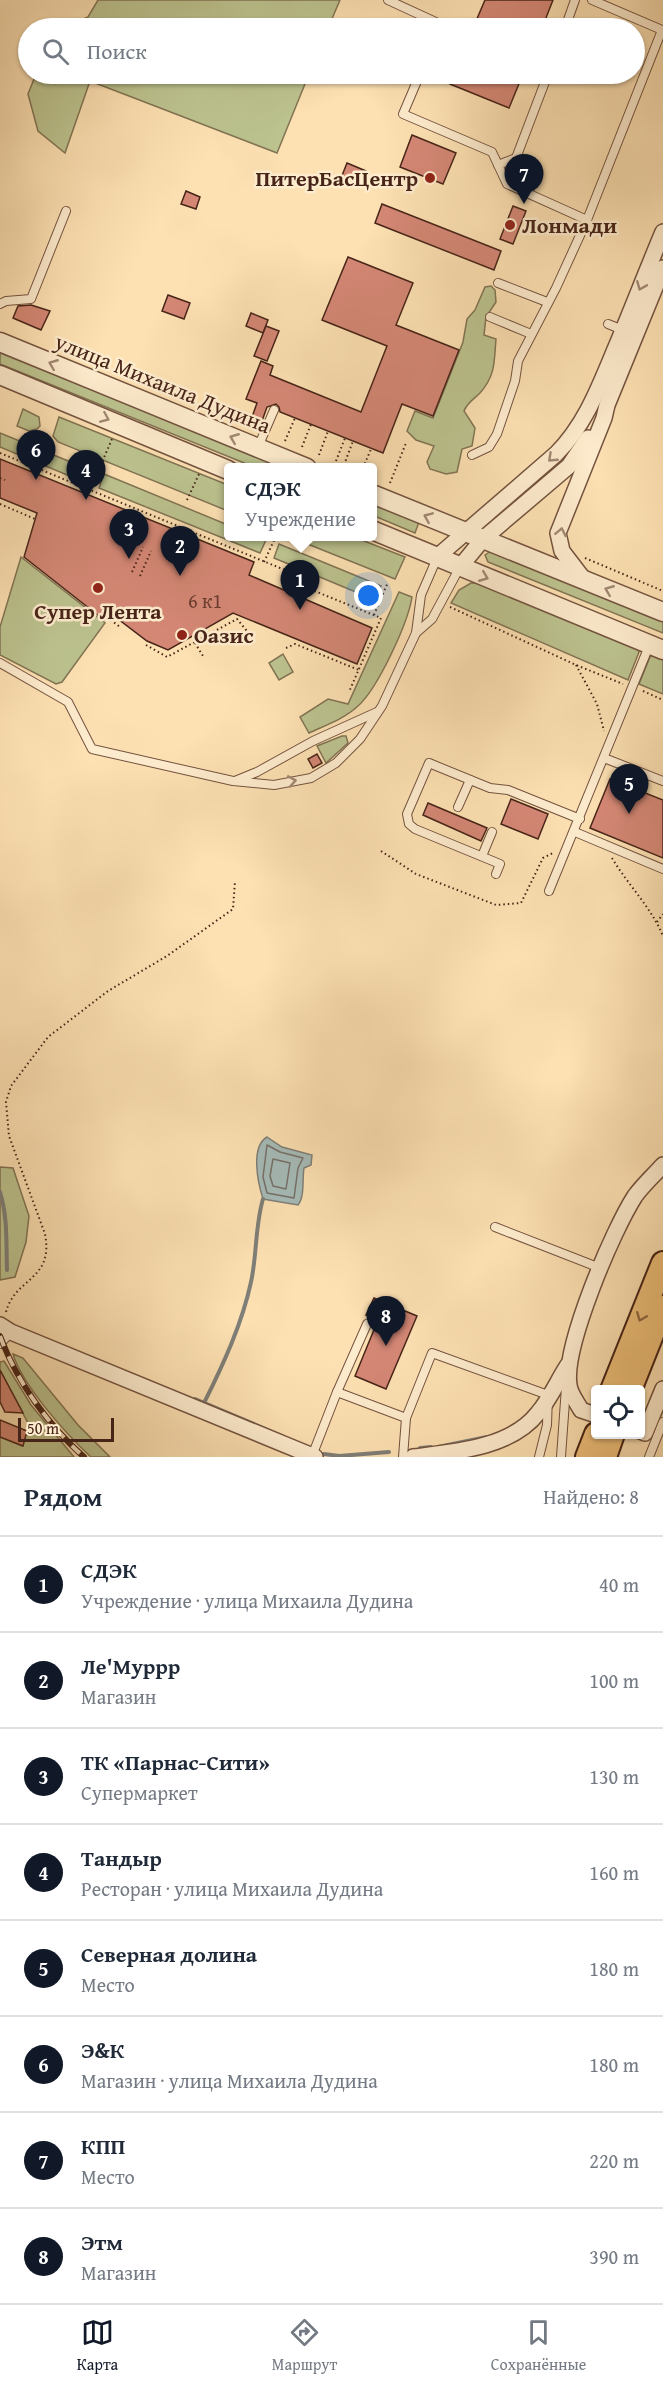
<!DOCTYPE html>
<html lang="ru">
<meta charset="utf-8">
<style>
:root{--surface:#fff;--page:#f6f6f7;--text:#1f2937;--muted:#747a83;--line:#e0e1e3;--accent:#111827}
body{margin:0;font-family:"Gentium Book Plus",serif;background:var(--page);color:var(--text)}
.controls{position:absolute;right:18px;bottom:18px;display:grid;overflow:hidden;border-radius:6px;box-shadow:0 2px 4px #0004}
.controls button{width:54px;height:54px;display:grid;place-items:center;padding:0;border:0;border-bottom:2px solid var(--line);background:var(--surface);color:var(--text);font:30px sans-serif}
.scale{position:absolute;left:18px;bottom:15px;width:96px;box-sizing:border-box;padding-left:6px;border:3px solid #472418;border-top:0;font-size:16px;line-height:21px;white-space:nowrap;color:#472418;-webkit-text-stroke:4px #feecce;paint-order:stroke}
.you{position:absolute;left:369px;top:596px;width:21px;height:21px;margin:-15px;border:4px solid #fff;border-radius:50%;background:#1a73e8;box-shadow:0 0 0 9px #1a73e833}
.badge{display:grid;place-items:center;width:39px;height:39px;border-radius:50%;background:var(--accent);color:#fff;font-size:20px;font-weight:700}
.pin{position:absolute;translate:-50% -50px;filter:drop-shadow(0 2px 3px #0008)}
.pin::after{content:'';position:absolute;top:32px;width:21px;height:18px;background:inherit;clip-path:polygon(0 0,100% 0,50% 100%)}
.popup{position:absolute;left:224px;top:463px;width:153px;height:78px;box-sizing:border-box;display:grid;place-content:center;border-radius:6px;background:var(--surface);filter:drop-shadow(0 2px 4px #0005);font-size:20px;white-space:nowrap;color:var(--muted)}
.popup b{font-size:22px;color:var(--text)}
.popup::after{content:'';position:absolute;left:50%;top:100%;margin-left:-12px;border:12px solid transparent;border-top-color:var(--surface)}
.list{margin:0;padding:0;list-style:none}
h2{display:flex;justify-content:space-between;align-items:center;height:78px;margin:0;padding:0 24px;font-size:26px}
h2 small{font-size:20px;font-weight:400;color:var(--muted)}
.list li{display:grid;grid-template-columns:39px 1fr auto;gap:18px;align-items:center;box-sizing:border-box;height:96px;padding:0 24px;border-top:2px solid var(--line)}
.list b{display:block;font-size:22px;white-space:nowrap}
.list p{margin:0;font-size:20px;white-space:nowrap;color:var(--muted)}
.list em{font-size:20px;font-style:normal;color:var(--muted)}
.icon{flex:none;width:33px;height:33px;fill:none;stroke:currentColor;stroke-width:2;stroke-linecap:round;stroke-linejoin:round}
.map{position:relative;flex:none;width:663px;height:1457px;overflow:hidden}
.search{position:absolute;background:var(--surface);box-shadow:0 2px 4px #0004;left:18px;right:18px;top:18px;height:66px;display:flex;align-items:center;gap:15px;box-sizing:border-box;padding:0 21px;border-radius:33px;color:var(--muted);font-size:22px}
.sheet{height:846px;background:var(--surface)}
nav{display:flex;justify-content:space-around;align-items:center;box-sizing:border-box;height:84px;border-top:2px solid var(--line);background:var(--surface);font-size:16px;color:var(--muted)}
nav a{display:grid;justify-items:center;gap:3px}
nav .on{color:var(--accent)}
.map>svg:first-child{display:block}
.green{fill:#bcc38f;stroke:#827454;stroke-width:1.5}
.water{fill:#a5bbb8;stroke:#7f7f78;stroke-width:1.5}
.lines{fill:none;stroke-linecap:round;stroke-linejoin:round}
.shore{stroke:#767068;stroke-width:1.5}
.stream{stroke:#7f7f78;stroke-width:4}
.building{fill:#d48775;stroke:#472418;stroke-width:1.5}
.service-casing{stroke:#74533f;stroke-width:10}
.minor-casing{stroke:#74533f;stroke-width:18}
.tertiary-casing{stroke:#74533f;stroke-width:21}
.primary-casing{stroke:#472418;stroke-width:26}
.path{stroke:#472418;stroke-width:2;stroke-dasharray:1.5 3;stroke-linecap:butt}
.service{stroke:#feecce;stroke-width:8}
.minor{stroke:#feecce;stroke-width:15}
.tertiary{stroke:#feecce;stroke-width:18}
.primary{stroke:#eec07a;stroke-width:22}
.rail-casing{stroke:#472418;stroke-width:6}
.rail{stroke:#feecce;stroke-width:4;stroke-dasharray:11;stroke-linecap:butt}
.oneway{stroke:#a28873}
.oneway2{stroke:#926a44}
.poi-dot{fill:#8f2418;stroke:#feecce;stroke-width:2}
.labels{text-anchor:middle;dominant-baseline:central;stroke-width:5;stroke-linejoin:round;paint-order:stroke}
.number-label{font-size:20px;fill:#6a3d2f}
.poi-label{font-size:22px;font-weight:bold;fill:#472418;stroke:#feecce;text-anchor:start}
.street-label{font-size:22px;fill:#472418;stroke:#feecce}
</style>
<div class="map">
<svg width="663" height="1457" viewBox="0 0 663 1457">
<rect width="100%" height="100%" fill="#fde1b3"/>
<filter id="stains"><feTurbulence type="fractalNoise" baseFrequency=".00333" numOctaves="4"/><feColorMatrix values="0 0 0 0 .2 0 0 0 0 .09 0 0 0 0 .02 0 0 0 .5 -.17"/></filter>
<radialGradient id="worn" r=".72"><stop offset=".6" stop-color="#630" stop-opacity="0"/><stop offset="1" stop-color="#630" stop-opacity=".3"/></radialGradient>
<g class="green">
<polygon points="98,0 340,0 328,28 62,28 88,17"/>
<polygon points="36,74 309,74 277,153 90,81 65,153 38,131 28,94"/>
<path d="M491,286l4,4 1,12 -10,15 -2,18 12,4c-2,22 0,36 -16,54 -6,6 -13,10 -16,18l11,17 -3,18 -10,3 -5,23 -11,2 -16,-5 -3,-7 7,-16 -18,-6 -9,-9 8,-20 18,7 30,-76 4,-23 8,-9 10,-23z"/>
<polygon points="0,353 283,467 254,467 0,364"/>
<polygon points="23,409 39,417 40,426 37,429 29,431 17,426"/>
<polygon points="59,417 228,485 228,511 58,442 53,436"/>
<polygon points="0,433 90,470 84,482 0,447"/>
<polygon points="104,474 228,525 228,536 257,537 266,540 260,553 99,488"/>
<polygon points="372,503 419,522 415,533 372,515"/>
<polygon points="290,537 354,537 405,557 395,579"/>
<polygon points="279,544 381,586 375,600 274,558"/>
<polygon points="491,551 663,621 663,633 488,562 485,555"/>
<polygon points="21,557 105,623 62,682 56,684 0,655 0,627"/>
<polygon points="471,583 480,583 638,648 639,652 628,680 451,603 459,590"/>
<path d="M399,592l13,5c-4,26 -34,91 -54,109 -14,13 -32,19 -49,27l-9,-16 28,-18 20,5z"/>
<polygon points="283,654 293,672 279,680 269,663"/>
<polygon points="654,654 663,658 663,694 639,684 650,657"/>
<polygon points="342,736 346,736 348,743 326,763 317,746"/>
<polygon points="0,1167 13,1168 29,1216 26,1242 15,1277 0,1280"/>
<path d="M13,1354l10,4 55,67 32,32h-19c-24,-22 -69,-72 -78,-103z"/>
<polygon points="4,1361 31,1405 74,1457 0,1457 0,1437 22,1446 29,1425 0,1370 0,1362"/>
</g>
<path class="water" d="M267,1137l15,10 30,8 -1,10 -7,3c-2,12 1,28 -6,37l-35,-6c-5,-16 -13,-52 4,-62z"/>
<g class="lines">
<g class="shore">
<polygon points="267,1145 280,1152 303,1158 298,1168 294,1198 267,1193 263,1177"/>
<polygon points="273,1159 290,1163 286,1189 273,1186 270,1176"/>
</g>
<g class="stream">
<path d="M0,1192c8,26 6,51 7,78"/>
<polyline points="195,1399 282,1436"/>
<path d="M204,1403c19,-38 38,-79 47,-121 6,-27 4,-56 12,-83"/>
<polyline points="438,1447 487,1437"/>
<polyline points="420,1448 431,1447"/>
<polyline points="324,1454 339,1456 389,1452"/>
</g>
</g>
<g class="building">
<polygon points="485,0 553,0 542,28 473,28"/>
<polygon points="455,74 523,74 509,108 450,84"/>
<polygon points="412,135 456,153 443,184 400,167"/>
<polygon points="347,163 366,171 360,186 341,178"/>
<polygon points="186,191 200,197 196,209 181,204"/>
<polygon points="382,204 501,251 494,270 375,223"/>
<polygon points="513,206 526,211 513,244 500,239"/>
<polygon points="348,257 413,283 396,325 459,350 433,416 402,404 383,453 280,412 279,407 276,404 267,407 262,421 252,417 257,403 246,399 261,361 273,366 270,375 361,412 387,346 322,320"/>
<polygon points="168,295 190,303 184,319 162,311"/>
<polygon points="31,305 50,311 41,330 13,318 18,306"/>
<polygon points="251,313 268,320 263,333 246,326"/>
<polygon points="266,326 279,331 267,361 254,356"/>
<polygon points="0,459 254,562 249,575 372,628 357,664 233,613 168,650 147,641 110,613 104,620 24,557 37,513 0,498"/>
<polygon points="317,754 322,763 313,768 308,759"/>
<polygon points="610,779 663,800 663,858 590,828"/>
<polygon points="511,799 548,814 538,839 501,824"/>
<polygon points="428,803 487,828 481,841 423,815"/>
<polygon points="374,1298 417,1316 386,1389 355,1376 378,1320 366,1315"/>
<polygon points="0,1370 23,1413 5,1412 0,1402"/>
<polygon points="0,1420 27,1431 23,1446 0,1437"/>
</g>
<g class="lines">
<g class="service-casing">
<g id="service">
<polyline points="388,0 440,24 438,28"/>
<polyline points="565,28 575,0"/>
<polyline points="420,74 403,114 492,152 507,184 587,220"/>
<polyline points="498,165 516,158 548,74"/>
<polyline points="498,283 547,302"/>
<polyline points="0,304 6,301 31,299 66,211"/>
<polyline points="490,317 531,334"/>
<polyline points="608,324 623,330"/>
<polyline points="258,447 274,410"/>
<polyline points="472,455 489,447 497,434 515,381 518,361 556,288 587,220 662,30 592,0"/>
<polyline points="416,633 432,619 460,567"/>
<polyline points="0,663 68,702 92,749 233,781 274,785 311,778 336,763 360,739 382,706 416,633 421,595 437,558"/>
<polyline points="604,758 663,781"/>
<polyline points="235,781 257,772 313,741 377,712"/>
<polyline points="458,807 470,780"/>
<polyline points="575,832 663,869"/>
<polyline points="482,856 492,832"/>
<polyline points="496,874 500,864 415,829 409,824 407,814 429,763 490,788 508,790 580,819"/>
<polyline points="549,891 649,646"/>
<polyline points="495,1227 600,1268"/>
<polyline points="0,1344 11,1332"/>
<polyline points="337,1392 367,1324"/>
<polyline points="406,1418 432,1353 548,1395 547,1425 539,1457"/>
<polyline points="312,1456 337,1392 406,1418 403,1457"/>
<polyline points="561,1457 566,1387"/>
<polyline points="649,1457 663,1422"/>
</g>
</g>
<g class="minor-casing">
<g id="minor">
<path d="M437,557l119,-103c30,-30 44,-69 60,-107 16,-38 31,-77 47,-115"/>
<polyline points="460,567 483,539 569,466 588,438"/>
<polyline points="585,581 562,551 558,533 604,418 607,405 663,268"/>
<polyline points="0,1325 11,1332 315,1457"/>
<path d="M596,1415l-15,-5c-4,-8 -11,-16 -12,-25 -6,-38 44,-155 66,-189 8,-11 19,-21 28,-31"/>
<polyline points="640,1431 645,1433 663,1389"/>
<path d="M413,1457c41,-5 98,-9 125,-44 12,-14 20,-33 30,-48"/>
</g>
</g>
<g class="tertiary-casing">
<g id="tertiary">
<polyline points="0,342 307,468"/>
<polyline points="0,375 228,470"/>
<polyline points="372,494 663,612"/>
<polyline points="372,530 663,650"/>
</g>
</g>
<g class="primary-casing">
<g id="primary">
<polyline points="612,1390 663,1263"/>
<polyline points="630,1390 663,1307"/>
<polyline points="587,1457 596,1434"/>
<polyline points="605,1457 613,1434"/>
</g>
</g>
<g class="path">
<polyline points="285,441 295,418"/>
<polyline points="302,447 311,424"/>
<polyline points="0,453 285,570 290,581 381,618 349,692"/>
<polyline points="319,455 328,431"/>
<polyline points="336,461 345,438"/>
<polyline points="344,465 353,441"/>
<polyline points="363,468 371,449"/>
<polyline points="0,478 5,480"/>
<polyline points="390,483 406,443"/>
<polyline points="90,490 112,439"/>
<polyline points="187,500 199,474"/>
<polyline points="0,504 35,519"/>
<polyline points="585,558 663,591"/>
<polyline points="264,562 276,536"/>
<polyline points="132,572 143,547"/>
<polyline points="140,576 151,551"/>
<polyline points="450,607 576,665 623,684"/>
<polyline points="374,615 388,582"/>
<polyline points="107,617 120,627"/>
<polyline points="195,643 203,656"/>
<polyline points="146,645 167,657 237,619 247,631"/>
<polyline points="286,648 295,644 359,670"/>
<polyline points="576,665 597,704 604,731"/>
<polyline points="643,691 663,700"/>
<polyline points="381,851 416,874 496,905 521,903 543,858 553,853"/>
<path d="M612,858c16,27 39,49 51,78"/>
<polyline points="657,922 663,914"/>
<path d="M6,1312c9,-35 48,-31 39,-78l-36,-98 -3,-34 5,-16 37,-49 60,-46 59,-35 66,-47 2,-28"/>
</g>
<use href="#service" class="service"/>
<use href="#minor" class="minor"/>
<use href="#tertiary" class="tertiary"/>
<use href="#primary" class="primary"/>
<g class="rail-casing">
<path id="rail" d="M0,1336c17,46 48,89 84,121"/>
</g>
<use href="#rail" class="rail"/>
</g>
<defs><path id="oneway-chevron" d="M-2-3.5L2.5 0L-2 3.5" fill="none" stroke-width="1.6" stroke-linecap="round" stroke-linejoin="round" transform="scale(1.5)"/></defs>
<g class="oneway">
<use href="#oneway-chevron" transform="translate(641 286) rotate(112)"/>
<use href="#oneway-chevron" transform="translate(53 364) rotate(-158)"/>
<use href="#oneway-chevron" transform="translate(105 418) rotate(23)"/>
<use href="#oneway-chevron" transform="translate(234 438) rotate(-158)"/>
<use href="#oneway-chevron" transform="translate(552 458) rotate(137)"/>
<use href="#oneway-chevron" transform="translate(428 517) rotate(-157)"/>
<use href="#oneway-chevron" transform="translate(561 532) rotate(-78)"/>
<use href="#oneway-chevron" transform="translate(484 577) rotate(22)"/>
<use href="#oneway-chevron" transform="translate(609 590) rotate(-158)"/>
<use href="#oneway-chevron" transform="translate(292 781) rotate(-10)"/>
</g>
<use class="oneway2" href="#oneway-chevron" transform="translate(641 1317) rotate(112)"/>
<g class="poi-dot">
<circle cx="430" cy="178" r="6"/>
<circle cx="510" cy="225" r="6"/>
<circle cx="98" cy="588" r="6"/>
<circle cx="182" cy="635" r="6"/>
</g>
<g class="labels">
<g class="number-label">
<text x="205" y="600">6 к1</text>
</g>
<g class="poi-label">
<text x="418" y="178" text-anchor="end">ПитерБасЦентр</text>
<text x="522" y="225">Лонмади</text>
<text x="98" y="611" text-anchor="middle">Супер Лента</text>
<text x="194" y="635">Оазис</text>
</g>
<g class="street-label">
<text transform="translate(163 383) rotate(22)">улица Михаила Дудина</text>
</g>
</g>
<rect width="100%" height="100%" filter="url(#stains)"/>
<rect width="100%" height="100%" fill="url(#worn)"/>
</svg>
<div class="controls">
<button><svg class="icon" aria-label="locate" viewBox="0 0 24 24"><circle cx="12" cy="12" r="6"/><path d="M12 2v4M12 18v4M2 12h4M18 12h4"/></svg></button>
</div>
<div class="scale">50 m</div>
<div class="you"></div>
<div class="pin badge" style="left:300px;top:610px">1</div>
<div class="popup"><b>СДЭК</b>Учреждение</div>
<div class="pin badge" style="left:180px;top:576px">2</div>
<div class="pin badge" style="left:129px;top:559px">3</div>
<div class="pin badge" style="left:86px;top:500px">4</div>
<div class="pin badge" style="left:629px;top:814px">5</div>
<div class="pin badge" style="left:36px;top:480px">6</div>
<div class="pin badge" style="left:524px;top:204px">7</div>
<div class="pin badge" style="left:386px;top:1346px">8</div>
<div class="search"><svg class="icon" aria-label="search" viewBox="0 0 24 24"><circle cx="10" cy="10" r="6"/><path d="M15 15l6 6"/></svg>Поиск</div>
</div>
<section class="sheet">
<h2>Рядом<small>Найдено: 8</small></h2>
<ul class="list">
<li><span class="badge">1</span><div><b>СДЭК</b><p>Учреждение · улица Михаила Дудина</p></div><em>40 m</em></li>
<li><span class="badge">2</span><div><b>Ле'Муррр</b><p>Магазин</p></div><em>100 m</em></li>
<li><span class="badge">3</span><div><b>ТК «Парнас-Сити»</b><p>Супермаркет</p></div><em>130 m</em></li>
<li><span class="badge">4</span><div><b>Тандыр</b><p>Ресторан · улица Михаила Дудина</p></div><em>160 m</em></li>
<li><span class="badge">5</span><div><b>Северная долина</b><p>Место</p></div><em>180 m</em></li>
<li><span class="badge">6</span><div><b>Э&amp;К</b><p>Магазин · улица Михаила Дудина</p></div><em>180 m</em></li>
<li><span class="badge">7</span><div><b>КПП</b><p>Место</p></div><em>220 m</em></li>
<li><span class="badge">8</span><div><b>Этм</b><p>Магазин</p></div><em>390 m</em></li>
</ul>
</section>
<nav>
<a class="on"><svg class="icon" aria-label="map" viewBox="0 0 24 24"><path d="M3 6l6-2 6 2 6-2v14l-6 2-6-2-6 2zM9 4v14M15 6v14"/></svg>Карта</a>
<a><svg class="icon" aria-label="directions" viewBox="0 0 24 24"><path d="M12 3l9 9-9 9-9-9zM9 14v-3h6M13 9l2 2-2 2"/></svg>Маршрут</a>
<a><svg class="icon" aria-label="saved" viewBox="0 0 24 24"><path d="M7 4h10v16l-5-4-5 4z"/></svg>Сохранённые</a>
</nav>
